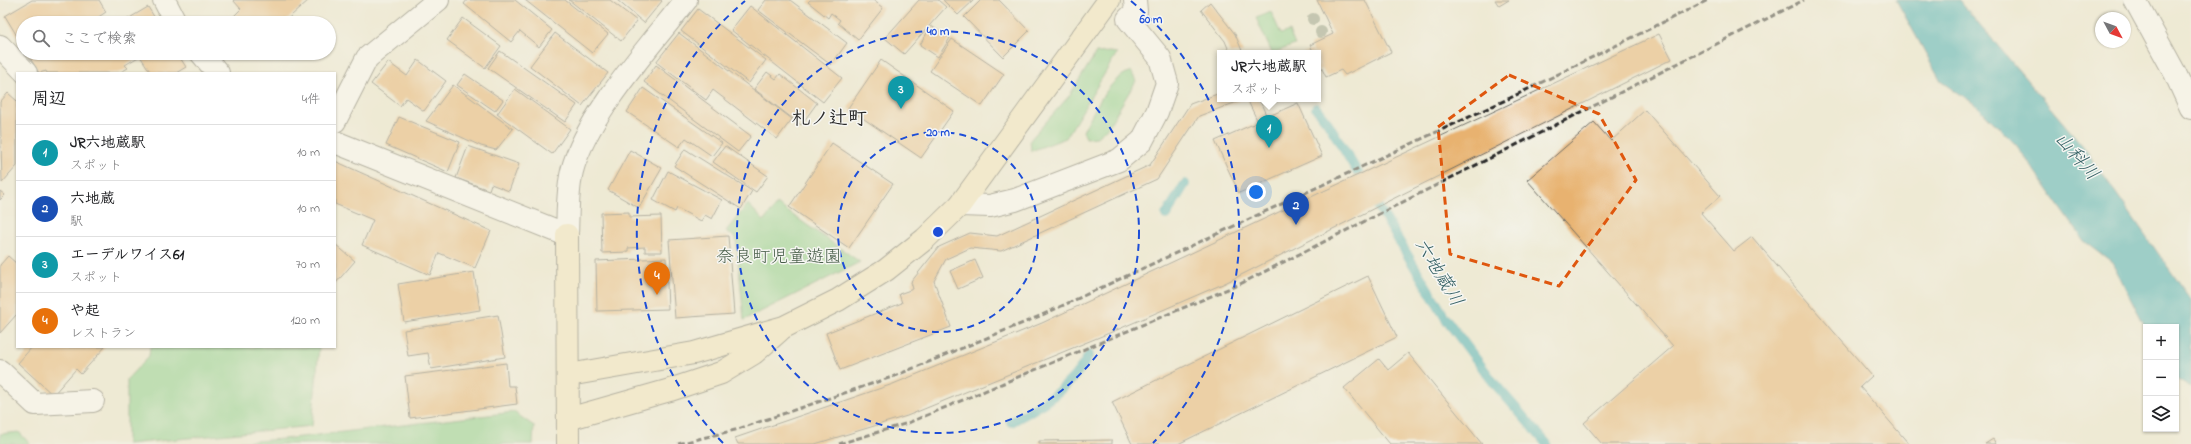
<!DOCTYPE html>
<html lang="ja">
<meta charset="utf-8">
<style>
:root{--surface:#fff;--page:#f6f6f6;--text:#202124;--muted:#757577;--line:#e0e0e0;--accent:#7c3aed}
body{margin:0;font-family:"Indie Flower","Klee One",sans-serif;background:var(--page);color:var(--text)}
.controls{position:absolute;right:12px;bottom:12px;display:grid;overflow:hidden;border-radius:0px;box-shadow:0 1px 3px #0004}
.controls button{width:36px;height:36px;display:grid;place-items:center;padding:0;border:0;border-bottom:1px solid var(--line);background:var(--surface);color:var(--text);font:20px sans-serif}
.compass{position:absolute;left:2095px;top:12px;width:36px;height:36px;border-radius:50%;background:var(--surface);box-shadow:0 1px 3px #0004;rotate:131deg}
.you{position:absolute;left:1256px;top:192px;width:14px;height:14px;margin:-10px;border:3px solid #fff;border-radius:50%;background:#1a73e8;box-shadow:0 0 0 6px #1a73e833}
.badge{display:grid;place-items:center;width:26px;height:26px;border-radius:50%;background:var(--accent);color:#fff;font-size:13px;font-weight:700}
.pin{position:absolute;translate:-50% -33px;filter:drop-shadow(0 1px 2px #0008)}
.pin::after{content:'';position:absolute;top:21px;width:14px;height:12px;background:inherit;clip-path:polygon(0 0,100% 0,50% 100%)}
.popup{position:absolute;left:1217px;top:50px;width:104px;height:52px;box-sizing:border-box;display:grid;place-content:center;border-radius:0px;background:var(--surface);filter:drop-shadow(0 1px 3px #0005);font-size:13px;white-space:nowrap;color:var(--muted)}
.popup b{font-size:15px;color:var(--text)}
.popup::after{content:'';position:absolute;left:50%;top:100%;margin-left:-8px;border:8px solid transparent;border-top-color:var(--surface)}
.list{margin:0;padding:0;list-style:none}
h2{display:flex;justify-content:space-between;align-items:center;height:52px;margin:0;padding:0 16px;font-size:17px}
h2 small{font-size:13px;font-weight:400;color:var(--muted)}
.list li{display:grid;grid-template-columns:26px 1fr auto;gap:12px;align-items:center;box-sizing:border-box;height:56px;padding:0 16px;border-top:1px solid var(--line)}
.list b{display:block;font-size:15px;white-space:nowrap}
.list p{margin:0;font-size:13px;white-space:nowrap;color:var(--muted)}
.list em{font-size:13px;font-style:normal;color:var(--muted)}
.icon{flex:none;width:22px;height:22px;fill:none;stroke:currentColor;stroke-width:2;stroke-linecap:round;stroke-linejoin:round}
.map{position:relative;flex:none;width:2191px;height:444px;overflow:hidden}
.search{position:absolute;background:var(--surface);box-shadow:0 1px 3px #0004;left:16px;top:16px;width:320px;height:44px;display:flex;align-items:center;gap:10px;box-sizing:border-box;padding:0 14px;border-radius:22px;color:var(--muted);font-size:15px}
.panel{position:absolute;background:var(--surface);box-shadow:0 1px 3px #0004;left:16px;top:72px;width:320px;height:276px;border-radius:0px}
.map>svg:first-child{display:block}
.green{fill:#87d08c;stroke:#597e5c}
.water{fill:#3dadb8;stroke:#346c72}
.lines{fill:none;stroke-linecap:round;stroke-linejoin:round}
.stream{stroke:#3dadb8;stroke-width:10}
.building{fill:#e8b270}
.street-casing{stroke:#6f6e66;stroke-width:24}
.secondary-casing{stroke:#6f6e66;stroke-width:24}
.street{stroke:#fff;stroke-width:22}
.secondary{stroke:#f6e9c3;stroke-width:22}
.rail{stroke:#2b2b2b;stroke-width:3;stroke-dasharray:6 3;stroke-linecap:butt}
.tree{fill:#929c87}
.marked{fill:none;stroke:#df570e;stroke-width:3;stroke-dasharray:8 5;stroke-linejoin:round}
.ring{fill:none;stroke:#1d4ed8;stroke-width:2;stroke-dasharray:7 5}
.labels{text-anchor:middle;dominant-baseline:central;stroke-width:3;stroke-linejoin:round;paint-order:stroke}
.park-label{font-size:18px;fill:#475d48;stroke:#f6f6f2}
.neighbourhood-label{font-size:19px;font-weight:bold;fill:#2b2b2b;stroke:#f6f6f2}
.water-label{font-size:19px;font-style:italic;fill:#325f63;stroke:#f6f6f2}
.centre{fill:#1d4ed8;stroke:#f6f6f2;stroke-width:2}
.ring-label{font-size:12px;text-anchor:middle;font-weight:bold;fill:#1d4ed8;stroke:#f6f6f2;stroke-width:3;stroke-linejoin:round;paint-order:stroke}
</style>
<div class="map">
<svg width="2191" height="444" viewBox="0 0 2191 444">
<rect width="100%" height="100%" fill="#f6f6f2"/>
<filter id="ink" filterUnits="userSpaceOnUse"><feTurbulence type="fractalNoise" baseFrequency=".025" numOctaves="2"/><feDisplacementMap in="SourceGraphic" scale="8" xChannelSelector="R" yChannelSelector="G"/><feConvolveMatrix kernelMatrix="1 2 1 2 8 2 1 2 1" color-interpolation-filters="sRGB"/></filter>
<filter id="wash" filterUnits="userSpaceOnUse"><feTurbulence type="fractalNoise" baseFrequency=".012" numOctaves="4" result="noise"/><feDisplacementMap in="SourceGraphic" scale="16" xChannelSelector="R" yChannelSelector="G"/><feGaussianBlur stdDeviation="0.9" result="paint"/><feColorMatrix in="noise" values="0 0 0 0 0 0 0 0 0 0 0 0 0 0 0 0 0 1.4 0 .05"/><feComposite in="paint" operator="in"/></filter>
<g filter="url(#wash)">
<rect width="100%" height="100%" fill="#eeead4"/>
<g class="green">
<polygon points="1271,12 1281,34 1289,31 1295,45 1272,53 1256,18"/>
<polygon points="1109,52 1117,53 1066,138 1031,151 1030,140 1069,96 1096,53"/>
<path d="M1131,71l5,10 -28,46 -11,10 -11,1 -3,-7c11,-20 25,-52 48,-60z"/>
<polygon points="748,204 764,221 777,204 860,262 744,320 736,238 726,231"/>
<polygon points="150,347 319,347 312,426 127,444 127,379 149,356"/>
<polygon points="514,412 534,426 533,444 211,444 283,439"/>
<polygon points="19,432 30,444 0,444 0,434"/>
</g>
<polygon class="water" points="1896,0 1959,0 2083,146 2191,300 2191,388 2176,379 2176,327 2146,328 2112,262 2084,241 2017,146 1976,105 1941,81"/>
<g class="lines">
<g class="stream">
<polyline points="1316,108 1328,123 1446,319 1494,383 1547,444"/>
<polyline points="1166,215 1185,184"/>
<path d="M1011,422c30,-16 61,-35 78,-67"/>
</g>
</g>
<g id="blocks">
<g class="building">
<polygon points="32,0 99,0 106,12 97,18 100,23 23,23 23,46 5,16"/>
<polygon points="233,0 309,0 283,23 238,23 233,17 241,9"/>
<polygon points="467,0 515,0 552,30 539,47 520,31 511,42 464,4"/>
<polygon points="525,0 565,0 608,34 592,53"/>
<polygon points="569,0 610,0 637,21 621,41"/>
<polygon points="617,0 661,0 662,1 644,23"/>
<polygon points="766,0 790,0 847,43 831,65 758,10"/>
<polygon points="810,0 873,0 883,8 858,40 838,23 840,20 831,13 828,18 808,2"/>
<polygon points="919,0 938,0 946,7 904,54 885,38"/>
<polygon points="943,0 974,0 958,15"/>
<polygon points="981,0 999,0 1029,31 1003,57 964,17"/>
<polygon points="1317,0 1365,0 1391,52 1345,75 1341,70 1326,77 1318,61 1318,53 1314,53 1310,45 1333,34"/>
<polygon points="1495,0 1509,0 1499,6"/>
<polygon points="1210,2 1235,34 1243,53 1230,53 1225,41 1201,10"/>
<polygon points="750,6 842,78 823,102 731,30"/>
<polygon points="148,7 158,23 121,23"/>
<polygon points="698,9 766,60 749,83 681,31"/>
<polygon points="463,18 501,46 485,68 447,40"/>
<polygon points="931,26 950,38 938,57 920,45"/>
<polygon points="555,33 608,73 582,106 530,66"/>
<polygon points="679,33 792,119 777,139 713,90 706,100 656,62"/>
<polygon points="1659,34 1672,59 1225,283 1119,329 907,416 815,444 738,444 735,438 893,384 1042,323"/>
<polygon points="952,39 1004,74 982,106 930,71"/>
<polygon points="1311,50 1313,53 1303,53"/>
<polygon points="500,51 577,105 565,122 488,68"/>
<polygon points="27,53 177,53 186,67 176,73 151,73 140,56 125,65 128,68 119,73 47,73 46,71 39,73"/>
<polygon points="418,60 446,81 424,111 406,98 400,106 371,84 388,62 407,76"/>
<polygon points="881,60 954,111 921,158 848,108"/>
<polygon points="1318,63 1322,69 1318,71"/>
<polygon points="656,65 751,136 738,152 644,82"/>
<polygon points="767,72 776,79 780,74 817,103 801,125 754,89"/>
<polygon points="465,74 503,100 495,111 457,85"/>
<polygon points="453,85 513,129 496,150 481,146 426,121"/>
<polygon points="643,88 722,143 712,156 686,138 679,147 627,112"/>
<polygon points="515,89 570,129 552,154 497,114"/>
<polygon points="8,93 17,101 17,166 2,183 0,102"/>
<polygon points="1220,93 1220,99 1245,99 1199,116 1157,179 1001,251 970,248 946,259 934,281 951,327 840,370 826,333 902,303 899,294 913,289 911,282 939,247 970,233 997,236 1150,165 1190,104"/>
<polygon points="1247,99 1259,99 1267,117 1298,103 1322,156 1239,193 1215,141 1258,122"/>
<polygon points="1645,110 1720,196 1701,213 1734,251 1752,237 1872,376 1860,387 1909,444 1602,444 1584,423 1673,346 1527,180 1594,122 1611,141"/>
<polygon points="399,117 460,142 448,172 386,145"/>
<polygon points="832,143 893,184 849,248 789,207"/>
<polygon points="468,146 519,164 509,191 491,184 489,190 456,178"/>
<polygon points="725,146 768,176 756,192 713,162"/>
<polygon points="685,149 752,191 741,209 674,166"/>
<polygon points="630,150 662,168 639,208 608,190"/>
<polygon points="335,161 491,231 475,268 439,253 430,275 362,245 373,220 335,204"/>
<polygon points="668,171 722,200 712,219 705,215 701,221 677,208 675,212 653,200"/>
<polygon points="0,191 5,195 0,200"/>
<polygon points="629,212 629,217 661,216 662,252 645,252 645,247 628,248 628,252 602,253 601,213"/>
<polygon points="728,236 734,314 675,318 669,240"/>
<polygon points="335,244 355,261 335,284"/>
<polygon points="8,256 17,264 17,314 0,333 0,265"/>
<polygon points="666,258 668,309 597,311 596,261"/>
<polygon points="975,260 983,278 958,289 950,271"/>
<polygon points="474,272 480,310 404,322 398,284"/>
<polygon points="1368,276 1397,337 1178,444 1132,444 1112,402"/>
<polygon points="498,315 505,357 431,369 428,353 408,356 404,330"/>
<polygon points="32,347 105,347 81,374 76,369 53,395 18,363"/>
<polygon points="1408,353 1482,444 1390,444 1344,388 1379,359 1388,370"/>
<polygon points="506,363 508,386 515,386 517,404 410,418 405,376"/>
<polygon points="1993,439 1996,444 1985,444"/>
<polygon points="1112,440 1112,444 1039,444 1039,441"/>
</g>
</g>
</g>
<g filter="url(#ink)">
<use href="#blocks" fill-opacity="0" stroke="#6f6e66" stroke-width="1"/>
<g class="lines">
<g class="street-casing">
<g id="street">
<polyline points="164,0 176,23"/>
<polyline points="2135,0 2175,73 2191,108"/>
<polyline points="0,46 26,73"/>
<polyline points="201,53 218,73"/>
<polyline points="335,121 367,58 438,0"/>
<path d="M335,142l232,93c1,-21 0,-43 5,-64 14,-55 78,-125 114,-171"/>
<polyline points="960,205 990,206 1015,200 1119,160 1142,141 1157,112 1167,83 1160,58 1128,19 1136,11 1135,0"/>
<polyline points="0,371 35,404 93,401"/>
</g>
</g>
<g class="secondary-casing">
<g id="secondary">
<polyline points="567,235 568,444"/>
<polyline points="569,375 694,353 784,327 838,300 886,270 925,239 960,205 1109,0"/>
<polyline points="568,419 670,390 721,373 754,353 779,331"/>
</g>
</g>
<use href="#street" class="street"/>
<use href="#secondary" class="secondary"/>
<g class="rail">
<polyline points="678,444 735,430 892,377 1040,316 1510,98 1708,0"/>
<polyline points="839,444 908,423 1240,284 1804,0"/>
</g>
</g>
<g class="tree">
<circle cx="1313" cy="19" r="6"/>
<circle cx="1321" cy="32" r="6"/>
</g>
</g>
<path d="M0 0H2191V444H0ZM1509,75l90,39 37,66 -77,106 -109,-32 -12,-127z" fill="#eeead4" fill-opacity=".55" fill-rule="evenodd"/>
<path class="marked" d="M1509,75l90,39 37,66 -77,106 -109,-32 -12,-127z"/>
<g class="ring">
<circle cx="938" cy="232" r="100"/>
<circle cx="938" cy="232" r="201"/>
<path d="M723 443A301 301 0 0 1 745 1M1131 1A301 301 0 0 1 1153 443"/>
</g>
<g class="labels">
<g class="park-label">
<text x="779" y="258">奈良町児童遊園</text>
</g>
<g class="neighbourhood-label">
<text x="829" y="119">札ノ辻町</text>
</g>
<g class="water-label">
<text transform="translate(2076 157) rotate(49)">山科川</text>
<text transform="translate(1438 273) rotate(59)">六地蔵川</text>
</g>
</g>
<circle cx="938" cy="232" r="6" class="centre"/>
<g class="ring-label">
<text x="1151" y="23">60 m</text>
<text x="938" y="35">40 m</text>
<text x="938" y="136">20 m</text>
</g>
</svg>
<div class="controls">
<button>+</button>
<button>−</button>
<button><svg class="icon" aria-label="layers" viewBox="0 0 24 24"><path d="M12 4l9 5-9 5-9-5zM3 14l9 5 9-5"/></svg></button>
</div>
<svg class="compass" viewBox="-18 -18 36 36"><path d="M0-13l5 13h-10z" fill="#e53935"/><path d="M0 13l5-13h-10z" fill="#757577"/></svg>
<div class="you"></div>
<div class="pin badge" style="left:1269px;top:148px;background:#0f9aa8">1</div>
<div class="popup"><b>JR六地蔵駅</b>スポット</div>
<div class="pin badge" style="left:1296px;top:225px;background:#1a4fb4">2</div>
<div class="pin badge" style="left:901px;top:109px;background:#0f9aa8">3</div>
<div class="pin badge" style="left:657px;top:295px;background:#e8710a">4</div>
<div class="search"><svg class="icon" aria-label="search" viewBox="0 0 24 24"><circle cx="10" cy="10" r="6"/><path d="M15 15l6 6"/></svg>ここで検索</div>
<section class="panel">
<h2>周辺<small>4件</small></h2>
<ul class="list">
<li><span class="badge" style="background:#0f9aa8">1</span><div><b>JR六地蔵駅</b><p>スポット</p></div><em>10 m</em></li>
<li><span class="badge" style="background:#1a4fb4">2</span><div><b>六地蔵</b><p>駅</p></div><em>10 m</em></li>
<li><span class="badge" style="background:#0f9aa8">3</span><div><b>エーデルワイス61</b><p>スポット</p></div><em>70 m</em></li>
<li><span class="badge" style="background:#e8710a">4</span><div><b>や起</b><p>レストラン</p></div><em>120 m</em></li>
</ul>
</section>
</div>
